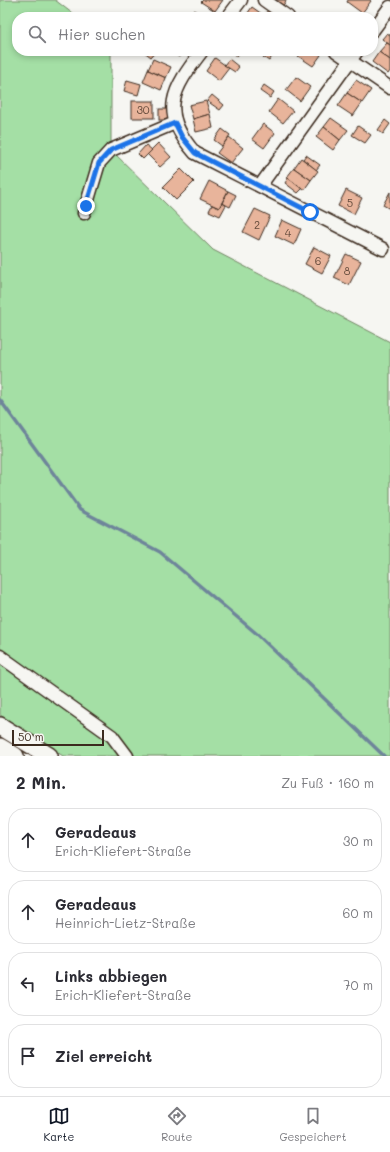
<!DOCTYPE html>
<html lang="de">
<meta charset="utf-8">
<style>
:root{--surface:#fff;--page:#f2f2f3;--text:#2b2b33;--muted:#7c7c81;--line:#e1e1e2;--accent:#111827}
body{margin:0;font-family:Mali,sans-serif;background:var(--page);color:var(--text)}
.scale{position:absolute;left:12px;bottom:10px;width:92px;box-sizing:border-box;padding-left:4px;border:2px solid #3b2a1e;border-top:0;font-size:11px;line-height:14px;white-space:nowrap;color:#3b2a1e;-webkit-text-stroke:3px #f6f6f2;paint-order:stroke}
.stop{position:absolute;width:12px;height:12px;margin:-9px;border:3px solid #1a73e8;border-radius:50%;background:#fff}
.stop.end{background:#1a73e8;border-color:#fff;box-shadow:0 1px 4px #0008}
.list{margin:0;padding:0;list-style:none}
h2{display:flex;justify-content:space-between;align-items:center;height:52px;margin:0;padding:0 16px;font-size:17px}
h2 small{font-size:13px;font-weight:400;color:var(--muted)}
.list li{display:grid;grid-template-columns:26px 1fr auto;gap:12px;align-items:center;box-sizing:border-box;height:64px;margin:0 8px 8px;padding:0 8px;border:1px solid var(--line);border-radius:16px}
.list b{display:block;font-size:15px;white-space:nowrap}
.list p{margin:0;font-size:13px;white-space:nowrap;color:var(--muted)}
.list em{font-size:13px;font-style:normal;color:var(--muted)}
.icon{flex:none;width:22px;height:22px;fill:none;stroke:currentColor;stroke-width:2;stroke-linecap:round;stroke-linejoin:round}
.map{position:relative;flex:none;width:390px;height:756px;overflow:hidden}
.search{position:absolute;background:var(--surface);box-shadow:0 2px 6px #0003;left:12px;right:12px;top:12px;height:44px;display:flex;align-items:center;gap:10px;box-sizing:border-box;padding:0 14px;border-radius:16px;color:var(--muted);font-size:15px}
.sheet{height:340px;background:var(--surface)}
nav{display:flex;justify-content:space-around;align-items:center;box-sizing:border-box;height:56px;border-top:1px solid var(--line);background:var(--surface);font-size:11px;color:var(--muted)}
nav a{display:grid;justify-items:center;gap:2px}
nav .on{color:var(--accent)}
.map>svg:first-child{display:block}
.green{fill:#a4dfa5;stroke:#708462}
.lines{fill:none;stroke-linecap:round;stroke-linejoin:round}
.stream{stroke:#6e859a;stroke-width:3.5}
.building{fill:#e8b49b;stroke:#3b2a1e}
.minor-casing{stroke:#3b2a1e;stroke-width:15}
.highway-casing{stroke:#3b2a1e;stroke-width:20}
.minor{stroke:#f6f6f2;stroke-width:12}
.highway{stroke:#f6f6f2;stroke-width:17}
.route{stroke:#1a73e8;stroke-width:5}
.labels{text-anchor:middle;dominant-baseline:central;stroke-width:3;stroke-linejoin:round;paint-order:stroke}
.number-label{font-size:11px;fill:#664c3d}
</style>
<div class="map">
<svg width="390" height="756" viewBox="0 0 390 756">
<rect width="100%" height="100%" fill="#f6f6f2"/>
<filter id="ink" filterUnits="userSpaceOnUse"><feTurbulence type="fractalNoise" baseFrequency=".025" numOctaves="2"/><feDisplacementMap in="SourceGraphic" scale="8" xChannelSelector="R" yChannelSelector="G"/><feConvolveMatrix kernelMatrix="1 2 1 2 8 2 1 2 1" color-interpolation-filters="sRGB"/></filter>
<g filter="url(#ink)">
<polygon class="green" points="0,0 55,0 77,17 17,17 17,51 111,51 111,150 213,250 390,342 390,756 63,756 0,715"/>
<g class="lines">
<polyline class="stream" points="0,400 80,510 160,552 257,634 384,756"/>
</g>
<g class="building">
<polygon points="203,0 223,0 215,11 201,2"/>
<polygon points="273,0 286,0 286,1 282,7"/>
<polygon points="348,0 370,0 371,1 362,13 347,2"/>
<polygon points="252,7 266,17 245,17"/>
<polygon points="194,10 204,17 189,17"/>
<polygon points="268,10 277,17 269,17 265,14"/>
<polygon points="387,33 390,35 390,45 382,39"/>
<polygon points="387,43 390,45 390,60 379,52"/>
<polygon points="143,51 156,51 151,57"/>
<polygon points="170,51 184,51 179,57"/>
<polygon points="230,51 241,51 237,56"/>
<polygon points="267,51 273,55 269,61 263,57"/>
<polygon points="302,51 316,51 321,55 313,66 298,56"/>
<polygon points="379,52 390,60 390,71 388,74 372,62"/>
<polygon points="215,58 229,68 219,81 206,71"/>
<polygon points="153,59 171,67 166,78 148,70"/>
<polygon points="229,59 239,67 235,72 224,65"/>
<polygon points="148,70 166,78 161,90 143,82"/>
<polygon points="296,77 310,87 300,101 286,90"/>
<polygon points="127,80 141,84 138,95 124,91"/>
<polygon points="356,80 371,90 362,103 347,93"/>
<polygon points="264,85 274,92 270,98 260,91"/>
<polygon points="347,93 362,103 353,116 338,106"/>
<polygon points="212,95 224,105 220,110 207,101"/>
<polygon points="278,99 293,111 283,123 269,112"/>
<rect x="132" y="101" width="22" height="17"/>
<polygon points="206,101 210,114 193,119 189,105"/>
<rect x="159" y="109" width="11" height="11"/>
<polygon points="210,114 213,128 196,132 193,119"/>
<polygon points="331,118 348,130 340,140 324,127"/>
<polygon points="385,120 390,124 383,134 378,130"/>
<polygon points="263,124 275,133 264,148 252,139"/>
<polygon points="358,126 371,135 365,143 352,135"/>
<polygon points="324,127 340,140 333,150 316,137"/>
<polygon points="222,129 230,135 222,146 214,140"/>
<polygon points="229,137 243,148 231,163 217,153"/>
<polygon points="158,143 171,157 160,167 147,154"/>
<polygon points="146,145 152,150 143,159 138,154"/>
<polygon points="306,155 320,165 316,170 303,159"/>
<polygon points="301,158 318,171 311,180 294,168"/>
<polygon points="294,168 311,180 304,190 287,177"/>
<polygon points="181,169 194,182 176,200 163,187"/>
<polygon points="288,178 302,189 298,193 285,183"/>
<polygon points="209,181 228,191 219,208 200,199"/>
<polygon points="346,190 362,198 354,214 338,206"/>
<polygon points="228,191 236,195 230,207 222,203"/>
<polygon points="390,192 390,209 383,205"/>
<polygon points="222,203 226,205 220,216 209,211 212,205 219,208"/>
<polygon points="255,209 270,216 259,240 243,232"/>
<polygon points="282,220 301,229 294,245 275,236"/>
<polygon points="314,247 331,256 322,273 305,264"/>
<polygon points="346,254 361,261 349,285 334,278"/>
</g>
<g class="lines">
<g class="minor-casing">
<g id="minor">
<polyline points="264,0 288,17"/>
<polyline points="228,17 241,0"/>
<polyline points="373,30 390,7"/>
<path d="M202,51c-30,39 -43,61 -7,102l188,96"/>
<polyline points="336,51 390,88"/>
<polyline points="260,186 357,51"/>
<polyline points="84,213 99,163 111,150 175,123"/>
<polyline points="0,656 112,736 127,756"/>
</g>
</g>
<g class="highway-casing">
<g id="highway">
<polyline points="0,726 49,756"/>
<polyline points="0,747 15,756"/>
</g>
</g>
<use href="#minor" class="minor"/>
<use href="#highway" class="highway"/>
</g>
</g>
<g class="lines" filter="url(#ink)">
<polyline class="route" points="86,206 99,163 111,150 175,123 182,137 195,153 310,212"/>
</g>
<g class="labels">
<g class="number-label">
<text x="143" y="109">30</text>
<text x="350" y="202">5</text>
<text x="257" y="224">2</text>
<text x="288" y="232">4</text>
<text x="318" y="260">6</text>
<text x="347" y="270">8</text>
</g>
</g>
</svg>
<div class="scale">50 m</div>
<div class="stop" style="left:310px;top:212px"></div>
<div class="stop end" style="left:86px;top:206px"></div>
<div class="search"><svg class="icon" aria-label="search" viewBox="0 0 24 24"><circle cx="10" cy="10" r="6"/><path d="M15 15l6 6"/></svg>Hier suchen</div>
</div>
<section class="sheet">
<h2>2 Min.<small>Zu Fuß · 160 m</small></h2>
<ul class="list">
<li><svg class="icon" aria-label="ahead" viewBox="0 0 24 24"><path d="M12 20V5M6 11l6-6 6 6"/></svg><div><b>Geradeaus</b><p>Erich-Kliefert-Straße</p></div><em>30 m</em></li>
<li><svg class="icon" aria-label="ahead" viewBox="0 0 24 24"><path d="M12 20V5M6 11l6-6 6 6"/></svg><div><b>Geradeaus</b><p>Heinrich-Lietz-Straße</p></div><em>60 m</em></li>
<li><svg class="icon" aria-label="left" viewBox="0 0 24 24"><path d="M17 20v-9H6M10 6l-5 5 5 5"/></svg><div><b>Links abbiegen</b><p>Erich-Kliefert-Straße</p></div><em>70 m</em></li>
<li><svg class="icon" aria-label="arrive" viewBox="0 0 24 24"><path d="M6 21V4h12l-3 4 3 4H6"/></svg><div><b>Ziel erreicht</b></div></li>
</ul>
</section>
<nav>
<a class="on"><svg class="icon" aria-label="map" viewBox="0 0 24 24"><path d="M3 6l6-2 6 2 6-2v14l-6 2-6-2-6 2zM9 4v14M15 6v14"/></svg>Karte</a>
<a><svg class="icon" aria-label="directions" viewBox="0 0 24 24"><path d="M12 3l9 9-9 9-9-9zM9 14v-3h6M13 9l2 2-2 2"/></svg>Route</a>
<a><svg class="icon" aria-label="saved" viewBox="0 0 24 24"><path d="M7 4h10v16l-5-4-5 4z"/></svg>Gespeichert</a>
</nav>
